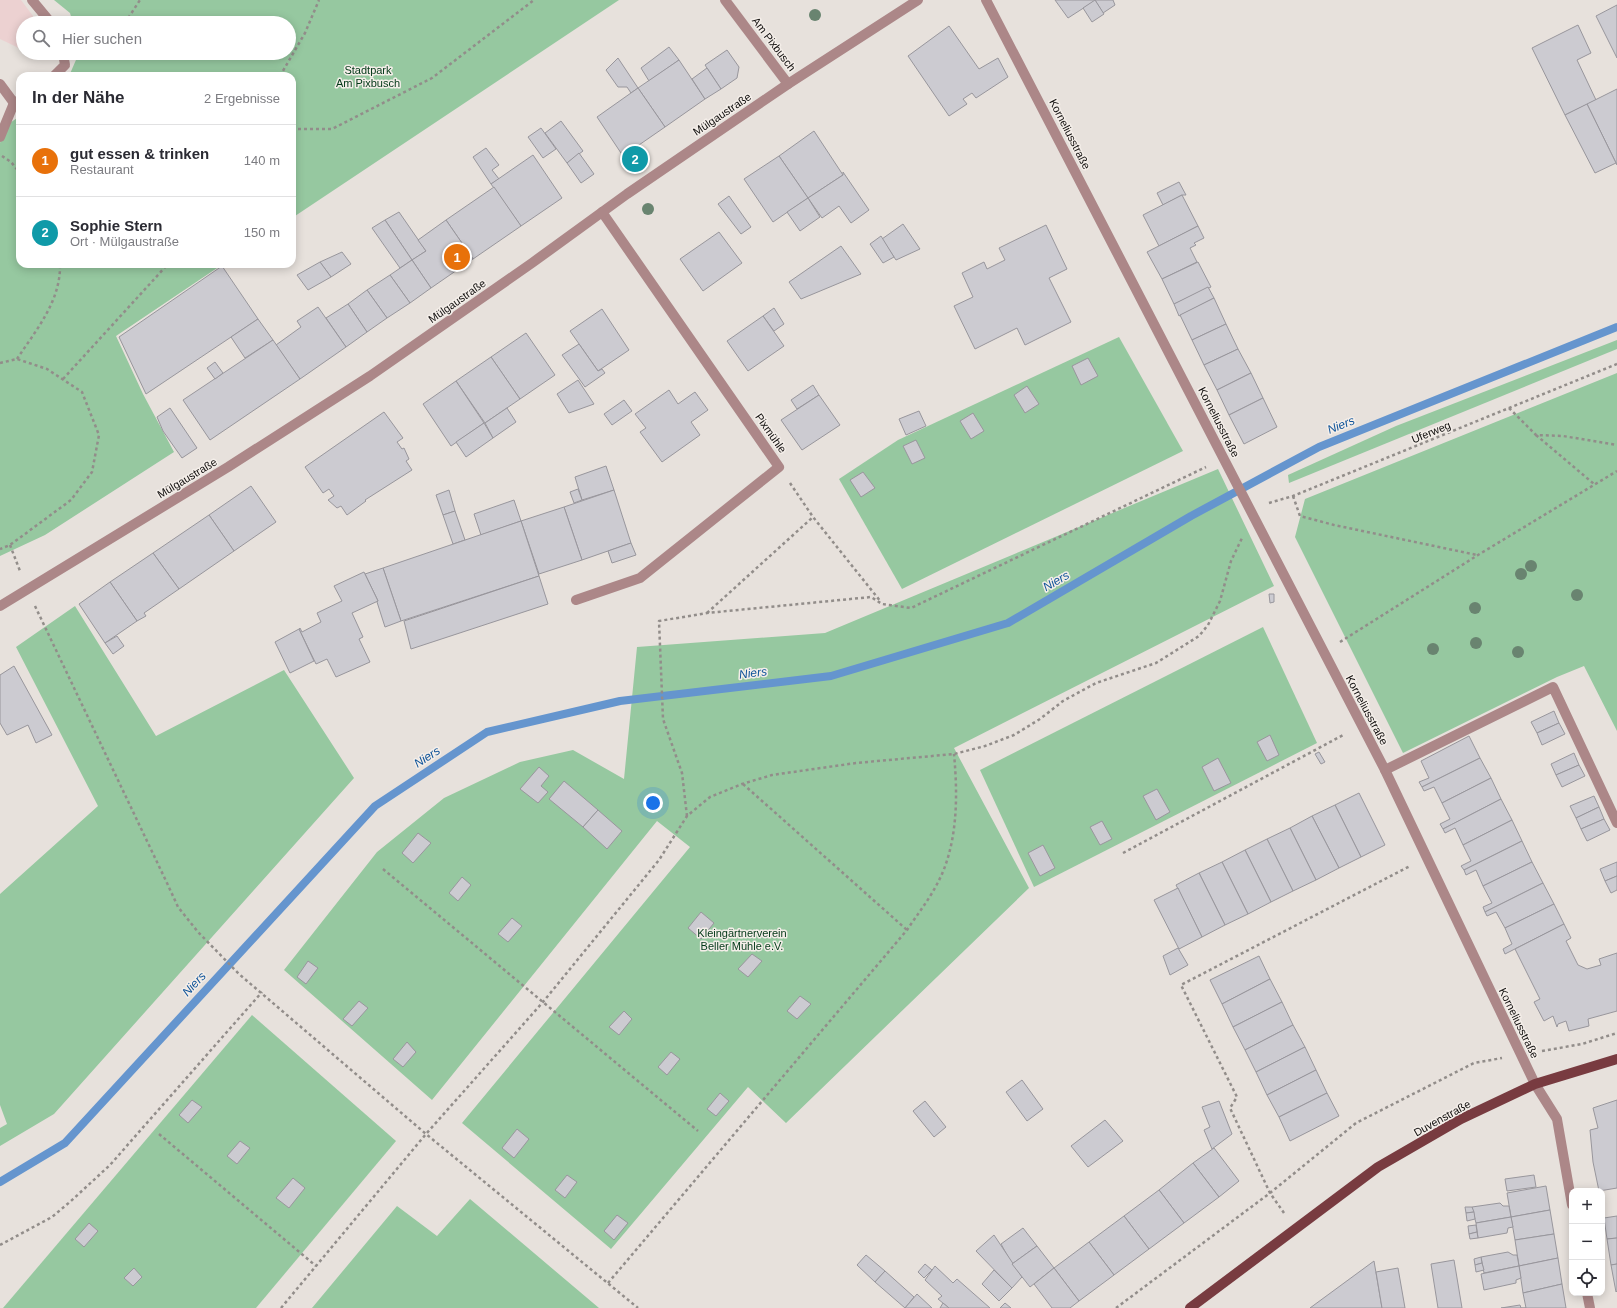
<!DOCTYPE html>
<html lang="de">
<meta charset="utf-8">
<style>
:root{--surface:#fff;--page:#f2f2f3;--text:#2b2b33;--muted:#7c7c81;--line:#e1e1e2;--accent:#cd3d56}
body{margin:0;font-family:Arial,sans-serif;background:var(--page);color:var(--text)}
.controls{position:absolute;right:12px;bottom:12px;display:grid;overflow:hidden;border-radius:8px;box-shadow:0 2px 10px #0003}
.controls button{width:36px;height:36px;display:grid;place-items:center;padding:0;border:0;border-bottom:1px solid var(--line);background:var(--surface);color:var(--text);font:20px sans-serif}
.you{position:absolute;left:653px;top:803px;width:14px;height:14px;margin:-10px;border:3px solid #fff;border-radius:50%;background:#1a73e8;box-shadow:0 0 0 6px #1a73e833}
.badge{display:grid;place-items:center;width:26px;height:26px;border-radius:50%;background:var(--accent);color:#fff;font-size:13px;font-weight:700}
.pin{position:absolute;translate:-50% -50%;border:2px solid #fff;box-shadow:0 1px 4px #0006}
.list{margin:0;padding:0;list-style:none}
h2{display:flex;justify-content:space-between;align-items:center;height:52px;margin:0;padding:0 16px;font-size:17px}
h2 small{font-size:13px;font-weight:400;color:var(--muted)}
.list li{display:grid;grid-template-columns:26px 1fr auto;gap:12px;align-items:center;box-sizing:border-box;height:72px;padding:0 16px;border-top:1px solid var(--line)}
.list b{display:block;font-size:15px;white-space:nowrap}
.list p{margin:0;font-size:13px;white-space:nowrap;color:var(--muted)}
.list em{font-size:13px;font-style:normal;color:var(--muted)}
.icon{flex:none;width:22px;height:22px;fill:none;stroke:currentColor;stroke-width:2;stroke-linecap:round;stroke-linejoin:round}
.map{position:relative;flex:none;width:1617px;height:1308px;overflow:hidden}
.search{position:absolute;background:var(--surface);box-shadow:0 2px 10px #0003;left:16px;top:16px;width:280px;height:44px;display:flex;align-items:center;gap:10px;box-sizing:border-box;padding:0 14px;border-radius:22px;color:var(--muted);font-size:15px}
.panel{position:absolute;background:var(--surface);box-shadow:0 2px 10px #0003;left:16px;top:72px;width:280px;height:196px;border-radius:12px}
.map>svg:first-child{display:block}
.education{fill:#ecd1d1}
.green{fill:#96c8a0}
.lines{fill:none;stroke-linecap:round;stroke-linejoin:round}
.stream{stroke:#6595ce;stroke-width:8}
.building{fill:#cccbd1;stroke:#98969c}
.path{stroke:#928d8a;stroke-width:2.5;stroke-dasharray:3 3;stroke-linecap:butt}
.service{stroke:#ac8788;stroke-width:10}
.minor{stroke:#ac8788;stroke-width:10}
.tertiary{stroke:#ac8788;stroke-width:10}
.primary{stroke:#783b40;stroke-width:10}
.tree{fill:#698470}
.labels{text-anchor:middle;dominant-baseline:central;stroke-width:3;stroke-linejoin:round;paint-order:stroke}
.street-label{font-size:11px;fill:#100e0d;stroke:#f4eee9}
.park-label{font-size:11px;fill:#023817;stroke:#f4eee9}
.water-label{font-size:12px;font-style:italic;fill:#0e5399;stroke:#f4eee9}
</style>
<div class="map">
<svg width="1617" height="1308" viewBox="0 0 1617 1308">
<rect width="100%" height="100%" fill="#e7e1dc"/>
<polygon class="education" points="0,0 21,0 33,16 33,23 23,23 23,50 0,39"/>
<g class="green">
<polygon points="54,0 619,0 292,218 292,76 69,76 79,53 289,53 289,23 73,23 70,13"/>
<polygon points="20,116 20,264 223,264 116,336 143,394 174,452 45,535 0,556 0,143 4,127"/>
<polygon points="1119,337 1183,451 902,589 839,479 898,440"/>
<polygon points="1617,340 1617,349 1289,483 1288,475 1396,426"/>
<polygon points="1617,373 1617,731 1584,666 1557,677 1403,753 1295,537 1305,499"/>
<polygon points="1218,469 1274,586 954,748 1029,888 786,1123 748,1087 611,1249 462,1123 690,847 657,821 432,1100 284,970 377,852 444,798 520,762 573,750 624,779 637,647 825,633"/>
<polygon points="75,606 156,736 284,670 354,778 54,1114 0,1146 0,1128 7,1124 0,1105 0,894 98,806 16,647"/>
<polygon points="1263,627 1317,743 1034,887 980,770"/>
<polygon points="252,1015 396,1141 256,1308 3,1308"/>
<polygon points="470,1199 599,1308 312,1308 397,1206 437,1236"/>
</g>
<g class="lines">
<polyline class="stream" points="0,1182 65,1143 375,806 487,732 620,701 831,676 1008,623 1191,516 1319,447 1617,327"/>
</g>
<g class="building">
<polygon points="1055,0 1096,0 1068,18"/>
<polygon points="1095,0 1113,0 1115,5 1103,13"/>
<polygon points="1095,0 1104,14 1092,22 1083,8"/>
<polygon points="1617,5 1617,58 1596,16"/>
<polygon points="1578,25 1591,53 1577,60 1596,100 1565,115 1532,48"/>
<polygon points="949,26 979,69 998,58 1008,77 976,98 972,93 963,99 967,104 949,116 908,56"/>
<polygon points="669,47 679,60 649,81 641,68"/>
<polygon points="727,50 739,67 737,78 721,89 705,65"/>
<polygon points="618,58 638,88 631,93 627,87 618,87 606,70"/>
<polygon points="679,60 705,99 665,127 638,88"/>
<polygon points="707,68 721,89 705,99 692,79"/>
<polygon points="638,88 665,127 623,156 597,117"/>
<polygon points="1617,89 1617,165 1587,104"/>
<polygon points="1587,104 1616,163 1595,173 1565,115"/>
<polygon points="561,121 583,151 567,163 545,133"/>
<polygon points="541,128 556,149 543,158 528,137"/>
<polygon points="814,131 843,175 808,198 779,156"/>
<polygon points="486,148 499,165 492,170 499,179 491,184 473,157"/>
<polygon points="579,153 594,174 581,183 567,163"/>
<polygon points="533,155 562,198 521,226 491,184"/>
<polygon points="779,156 808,198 773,222 744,179"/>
<polygon points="843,172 869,210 851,223 839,206 822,218 808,198 843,175"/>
<polygon points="1179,182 1186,195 1182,195 1163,205 1157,193"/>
<polygon points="494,187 521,226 473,259 446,220"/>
<polygon points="1182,195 1198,226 1159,246 1143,215"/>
<polygon points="729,196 751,227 741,234 718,204"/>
<polygon points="808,198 820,217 800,231 787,212"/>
<polygon points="399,212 426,251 412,260 385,220"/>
<polygon points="385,220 412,260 400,268 372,228"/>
<polygon points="446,220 473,259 431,288 412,260 426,251 418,240"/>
<polygon points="903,224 920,249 896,260 882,239"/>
<polygon points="1046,225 1067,269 1049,278 1071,322 1025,345 1017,328 975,349 954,306 973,297 962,273 984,262 987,269 1005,260 999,248"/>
<polygon points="1198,226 1204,238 1194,243 1196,245 1190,248 1197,262 1162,279 1147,252"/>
<polygon points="719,232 742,263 703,291 680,259"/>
<polygon points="881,236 894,257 883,263 870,244"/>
<polygon points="841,246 861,274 801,299 789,282"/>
<polygon points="342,252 351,264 331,277 320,262"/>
<polygon points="412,260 431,288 410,303 390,275"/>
<polygon points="320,262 331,277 308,290 297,275"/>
<polygon points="1198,262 1211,287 1174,304 1162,279"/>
<polygon points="222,266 258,319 146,394 119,337"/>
<polygon points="390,275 410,303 387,318 367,290"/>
<polygon points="1208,287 1214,298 1179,316 1174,304"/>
<polygon points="367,290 387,318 367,332 348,304"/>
<polygon points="1214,298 1226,324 1192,340 1180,315"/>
<polygon points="348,304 367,332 346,347 326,318"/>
<polygon points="318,307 346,347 300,379 276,345 301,327 297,321"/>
<polygon points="774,308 784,324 774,331 763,316"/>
<polygon points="602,309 629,350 598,371 570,331"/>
<polygon points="763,316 784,346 748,371 727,341"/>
<polygon points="258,319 273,340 245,358 231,337"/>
<polygon points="1226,324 1238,349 1204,365 1192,340"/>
<polygon points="526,333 555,375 520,399 491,357"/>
<polygon points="273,340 300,379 210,440 183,400"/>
<polygon points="579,344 598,371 602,369 605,373 585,387 562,355"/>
<polygon points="1238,349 1251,373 1217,390 1204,365"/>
<polygon points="491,357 520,399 485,423 456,381"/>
<polygon points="1088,358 1098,376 1081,385 1072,366"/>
<polygon points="215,362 223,373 215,379 207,368"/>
<polygon points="1251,373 1263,398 1229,415 1217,390"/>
<polygon points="578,380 594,404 569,413 557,394"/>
<polygon points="456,381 484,423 451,446 423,404"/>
<polygon points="813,385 819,395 797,409 791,400"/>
<polygon points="1027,386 1039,404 1025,413 1014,395"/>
<polygon points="669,390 678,404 695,392 708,410 691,422 700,435 662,462 640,432 646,428 635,414"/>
<polygon points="819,395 840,425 802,450 781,420"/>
<polygon points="1263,398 1277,427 1244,444 1229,415"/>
<polygon points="624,400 632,411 612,425 604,414"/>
<polygon points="170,408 197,448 182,458 163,431 157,417"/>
<polygon points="507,408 516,422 493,438 485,423"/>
<polygon points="919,411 926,426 906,435 899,419"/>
<polygon points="384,412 403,438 397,442 402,449 404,448 409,459 406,461 412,470 365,500 366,501 347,515 341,506 337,508 328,500 334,496 329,489 323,493 305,467"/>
<polygon points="973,413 984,431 971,439 960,421"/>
<polygon points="484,423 493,438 466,457 456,442"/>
<polygon points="916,440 925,458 912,464 903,446"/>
<polygon points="606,466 614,490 582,500 575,477"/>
<polygon points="863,472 875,488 861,497 850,480"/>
<polygon points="251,486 276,522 234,551 209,515"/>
<polygon points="578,489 582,500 574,503 570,492"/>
<polygon points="449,490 455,511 443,515 436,495"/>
<polygon points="614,490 631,543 582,560 564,507"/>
<polygon points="514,500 521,521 481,535 474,514"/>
<polygon points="564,507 582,560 539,574 521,521"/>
<polygon points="455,511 465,540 453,544 443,515"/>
<polygon points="209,515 234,551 179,589 153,553"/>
<polygon points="521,521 539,576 401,621 383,568"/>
<polygon points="631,543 636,555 612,563 608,551"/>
<polygon points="153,553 179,589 144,613 146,616 137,621 110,582"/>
<polygon points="383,568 401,621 385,627 377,602 378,601 365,574"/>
<polygon points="364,572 378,601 352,613 363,637 359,639 370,662 336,677 327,659 316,664 299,629 300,628 302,632 321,622 317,613 342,601 334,586"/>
<polygon points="539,576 548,604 411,649 404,621"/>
<polygon points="110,582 137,621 105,643 79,604"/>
<polygon points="1269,594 1274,594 1274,602 1270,603"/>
<polygon points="299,629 314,661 290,673 275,642"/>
<polygon points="117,636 124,646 113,654 105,643"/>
<polygon points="14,666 52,735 36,743 28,725 7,735 0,723 0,675"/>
<polygon points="1554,711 1559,723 1537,733 1531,722"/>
<polygon points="1559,723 1565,734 1542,745 1537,733"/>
<polygon points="1270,735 1279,755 1267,761 1257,742"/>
<polygon points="1469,736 1480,758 1422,787 1419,782 1429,778 1421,761"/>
<polygon points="1319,752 1325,762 1321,764 1315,754"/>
<polygon points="1574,753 1579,765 1556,775 1551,764"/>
<polygon points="1218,758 1231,783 1214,791 1202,767"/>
<polygon points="1480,758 1491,778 1442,803 1434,787 1424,791 1422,787"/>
<polygon points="1579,765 1585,776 1562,787 1556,775"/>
<polygon points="539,767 549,776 541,786 548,792 538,803 520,789"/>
<polygon points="1491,778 1501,799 1443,829 1440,824 1450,819 1442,803"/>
<polygon points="564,781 598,810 583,827 549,799"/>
<polygon points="1157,789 1170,812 1156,820 1143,796"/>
<polygon points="1359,793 1385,845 1361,857 1335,805"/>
<polygon points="1594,796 1599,807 1576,818 1570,806"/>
<polygon points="1501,799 1512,820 1463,845 1455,828 1445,833 1443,829"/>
<polygon points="1335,805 1361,857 1339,868 1312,816"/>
<polygon points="1599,807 1604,819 1581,829 1576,818"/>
<polygon points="598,810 622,831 607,849 583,827"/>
<polygon points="1312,816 1339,868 1316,880 1290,828"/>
<polygon points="1604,819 1610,830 1587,841 1581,829"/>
<polygon points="1512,820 1522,841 1464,870 1461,866 1471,861 1463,845"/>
<polygon points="1102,821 1112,839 1100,845 1090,827"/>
<polygon points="1290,828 1316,880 1293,891 1267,839"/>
<polygon points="418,833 431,843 413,863 402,853"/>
<polygon points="1267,839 1293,891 1271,902 1245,850"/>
<polygon points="1522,841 1532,862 1483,886 1476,870 1466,875 1464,870"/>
<polygon points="1043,845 1055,868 1040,876 1028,853"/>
<polygon points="1245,850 1271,902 1248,914 1222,862"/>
<polygon points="1222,862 1248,914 1225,925 1199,873"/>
<polygon points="1532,862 1543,883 1485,912 1483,907 1492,903 1483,886"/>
<polygon points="1617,862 1617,876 1605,881 1600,869"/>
<polygon points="1199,873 1225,925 1202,937 1176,885"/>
<polygon points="1617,876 1617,890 1611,893 1605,881"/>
<polygon points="462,877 471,885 458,901 449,893"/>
<polygon points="1543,883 1554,904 1505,928 1496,912 1487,916 1485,912"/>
<polygon points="1178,888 1202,937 1179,949 1154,900"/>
<polygon points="1554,904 1564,924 1505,954 1503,949 1512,944 1505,928"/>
<polygon points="701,912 714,923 701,939 688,928"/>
<polygon points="512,918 522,926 508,942 498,934"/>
<polygon points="1564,924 1571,938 1566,941 1578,965 1587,969 1601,965 1599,959 1617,953 1617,1011 1588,1019 1589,1026 1569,1031 1566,1021 1558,1024 1557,1027 1553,1016 1544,1021 1534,1002 1540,999 1515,949"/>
<polygon points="1178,948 1188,965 1170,975 1163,956"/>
<polygon points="752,954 762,961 748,977 738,969"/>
<polygon points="1259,956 1270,979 1222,1004 1210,980"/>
<polygon points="308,961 318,968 306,984 297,977"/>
<polygon points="1270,979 1282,1002 1233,1027 1222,1004"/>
<polygon points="800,996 811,1004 797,1019 787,1011"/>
<polygon points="359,1001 368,1008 352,1026 343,1019"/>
<polygon points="1282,1002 1293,1025 1245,1050 1233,1027"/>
<polygon points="624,1011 632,1019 619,1035 609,1027"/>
<polygon points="1293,1025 1305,1047 1256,1072 1245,1050"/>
<polygon points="407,1042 416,1052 403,1067 393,1059"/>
<polygon points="1305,1047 1316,1070 1267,1095 1256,1072"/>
<polygon points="671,1052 680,1059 667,1075 658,1067"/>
<polygon points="1316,1070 1327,1093 1279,1117 1267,1095"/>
<polygon points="1022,1080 1043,1109 1027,1121 1006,1092"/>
<polygon points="720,1093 729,1101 716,1116 707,1109"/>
<polygon points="1327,1093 1339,1116 1290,1141 1279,1117"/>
<polygon points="192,1100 202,1107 188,1123 179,1115"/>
<polygon points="1617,1100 1617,1188 1599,1191 1593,1162 1590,1130 1598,1128 1593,1108"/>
<polygon points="925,1101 946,1127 934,1137 913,1111"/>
<polygon points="1219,1101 1232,1134 1212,1149 1204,1130 1210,1127 1202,1107"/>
<polygon points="1105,1120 1123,1141 1088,1167 1071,1146"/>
<polygon points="517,1129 529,1139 514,1158 502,1148"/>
<polygon points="240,1141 250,1148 237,1164 227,1156"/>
<polygon points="1214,1148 1239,1181 1219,1197 1193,1163"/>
<polygon points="1193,1163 1219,1197 1184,1223 1159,1190"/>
<polygon points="567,1175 577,1182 565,1198 555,1190"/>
<polygon points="1534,1175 1536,1187 1507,1191 1505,1179"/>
<polygon points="293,1178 305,1188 289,1208 276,1198"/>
<polygon points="1546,1186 1550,1210 1511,1217 1507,1193"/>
<polygon points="1159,1190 1184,1223 1149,1249 1124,1216"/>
<polygon points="1500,1203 1503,1206 1509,1206 1511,1217 1476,1223 1472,1207"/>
<polygon points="1465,1207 1472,1207 1474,1212 1466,1213"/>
<polygon points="1550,1210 1554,1234 1515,1240 1511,1217"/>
<polygon points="1474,1212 1475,1219 1467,1221 1466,1213"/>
<polygon points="617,1215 628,1223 614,1240 604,1231"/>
<polygon points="1124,1216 1149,1249 1114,1275 1089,1242"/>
<polygon points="1617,1216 1617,1238 1607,1239 1604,1218"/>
<polygon points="1511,1217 1513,1227 1508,1228 1507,1233 1478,1238 1476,1223"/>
<polygon points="89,1223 98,1231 84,1247 75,1239"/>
<polygon points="1476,1225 1477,1232 1469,1234 1468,1226"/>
<polygon points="1023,1228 1037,1246 1012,1264 1001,1244"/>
<polygon points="1477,1232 1478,1238 1470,1239 1469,1234"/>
<polygon points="1554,1234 1558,1258 1519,1266 1515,1240"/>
<polygon points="994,1235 1022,1277 1012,1288 976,1251"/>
<polygon points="1617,1238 1617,1264 1611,1265 1607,1239"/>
<polygon points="1089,1242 1114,1275 1079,1301 1054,1268"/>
<polygon points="1037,1246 1054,1268 1030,1287 1012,1264"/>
<polygon points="1508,1252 1513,1255 1517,1255 1519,1266 1484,1273 1481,1257"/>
<polygon points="866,1255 885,1271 875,1282 857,1265"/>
<polygon points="1481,1257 1482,1263 1475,1265 1474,1259"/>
<polygon points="1558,1258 1562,1284 1523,1293 1519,1266"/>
<polygon points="1454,1260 1462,1308 1438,1308 1431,1264"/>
<polygon points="1374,1261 1382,1308 1310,1308"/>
<polygon points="1482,1263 1484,1270 1476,1272 1475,1265"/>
<polygon points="925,1264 932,1270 924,1278 918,1272"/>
<polygon points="1617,1264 1617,1291 1616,1292 1611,1265"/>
<polygon points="935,1266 953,1283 957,1279 990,1308 949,1308 938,1299 942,1296 925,1280"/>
<polygon points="1519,1266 1521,1278 1516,1280 1516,1283 1484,1290 1481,1274"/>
<polygon points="134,1268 142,1277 133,1286 124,1278"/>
<polygon points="1054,1268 1079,1301 1070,1308 1052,1308 1034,1284"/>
<polygon points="1398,1268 1405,1308 1382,1308 1376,1272"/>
<polygon points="994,1270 1012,1288 999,1301 982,1284"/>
<polygon points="885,1271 914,1297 905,1308 875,1282"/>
<polygon points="1562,1284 1566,1308 1526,1308 1523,1293"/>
<polygon points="917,1294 932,1308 905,1308"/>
<polygon points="943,1303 949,1308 940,1308"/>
<polygon points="1005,1303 1011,1308 1000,1308"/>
<polygon points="1520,1305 1521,1308 1526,1308 1501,1308"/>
</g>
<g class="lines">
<g class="path">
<polyline points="125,23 140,0"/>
<polyline points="84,56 90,53"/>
<polyline points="280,76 305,33 319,0"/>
<polyline points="292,129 332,129 432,78 534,0"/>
<polyline points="2,156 11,162 20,173"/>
<path d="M17,359c19,-29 44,-58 43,-95"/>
<polyline points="0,363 17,359 47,369 82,392 99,435 92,472 71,500 10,545 0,549"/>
<polyline points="63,379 168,264"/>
<polyline points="1509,408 1536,435 1563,436 1617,445"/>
<polyline points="1536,435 1594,484"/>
<polyline points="790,483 813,517 881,602"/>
<polyline points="1293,496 1300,516 1334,525 1477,555"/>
<polyline points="1269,503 1293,496 1617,364"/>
<polyline points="10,545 20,571"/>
<polyline points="35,606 167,883 178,907 198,932 239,974 426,1134 638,1308"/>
<polyline points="707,613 813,517"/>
<polyline points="1340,642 1478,555 1617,471"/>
<polyline points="743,784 907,930"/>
<polyline points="687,816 682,773 663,719 659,621 707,613 871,597 882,604 911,608 1206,467"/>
<polyline points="1123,853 1345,734"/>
<polyline points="383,869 698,1131"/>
<polyline points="1542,1051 1582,1044 1617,1033"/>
<polyline points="159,1134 316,1266"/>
<polyline points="1284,1213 1270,1193 1230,1108 1237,1097 1181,985 1410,866"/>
<polyline points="0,1245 52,1217 71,1201 110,1165 262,992"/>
<path d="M608,1283l299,-353c10,-15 21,-29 29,-44 22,-39 22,-89 18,-132"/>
<polyline points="281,1308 426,1134 543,1002 659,860 687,816 710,797 742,784 772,775 856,763 954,754 985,746 1014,735 1040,719 1063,701 1096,683 1156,663 1199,636 1208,625 1220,601 1231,561 1242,538"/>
<polyline points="1116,1308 1270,1193 1356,1123 1474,1063 1502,1058"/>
</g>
<g class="service">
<polyline points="32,0 51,23"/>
<polyline points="54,76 65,65 63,53"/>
<polyline points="0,84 14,103"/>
<polyline points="0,137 14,103 20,100"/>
<polyline points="1385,770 1553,687 1617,823"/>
</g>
<g class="minor">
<polyline points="725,0 788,84"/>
<polyline points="986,0 1385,770 1535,1084 1557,1119 1572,1205"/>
<polyline points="576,600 640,578 779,467 602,212"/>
<polyline points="1587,1293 1590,1308"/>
</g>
<polyline class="tertiary" points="0,606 228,467 370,376 532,263 627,194 788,84 918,0"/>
<polyline class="primary" points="1190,1308 1378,1167 1461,1119 1535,1084 1617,1059"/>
</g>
<g class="tree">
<circle cx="815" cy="15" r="6"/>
<circle cx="648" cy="209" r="6"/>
<circle cx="1531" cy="566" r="6"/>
<circle cx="1521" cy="574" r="6"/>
<circle cx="1577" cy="595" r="6"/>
<circle cx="1475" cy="608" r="6"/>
<circle cx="1476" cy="643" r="6"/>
<circle cx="1433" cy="649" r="6"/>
<circle cx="1518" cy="652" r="6"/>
</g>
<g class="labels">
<g class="street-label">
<text transform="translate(774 44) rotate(53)">Am Pixbusch</text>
<text transform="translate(722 114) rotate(-34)">Mülgaustraße</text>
<text transform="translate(1070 134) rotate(63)">Korneliusstraße</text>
<text transform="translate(457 301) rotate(-35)">Mülgaustraße</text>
<text transform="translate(1219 422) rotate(63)">Korneliusstraße</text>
<text transform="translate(1431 432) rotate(-22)">Uferweg</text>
<text transform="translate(771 433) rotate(55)">Pixmühle</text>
<text transform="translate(187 478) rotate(-31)">Mülgaustraße</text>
<text transform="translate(1367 710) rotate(62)">Korneliusstraße</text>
<text transform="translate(1519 1023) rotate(64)">Korneliusstraße</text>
<text transform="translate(1442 1118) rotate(-29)">Duvenstraße</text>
</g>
<g class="park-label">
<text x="368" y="70">Stadtpark<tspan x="368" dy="13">Am Pixbusch</tspan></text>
<text x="742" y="933">Kleingärtnerverein<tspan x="742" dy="13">Beller Mühle e.V.</tspan></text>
</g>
<g class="water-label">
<text transform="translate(1341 425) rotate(-22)">Niers</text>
<text transform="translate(1056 581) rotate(-30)">Niers</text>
<text transform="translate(753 673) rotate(-7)">Niers</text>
<text transform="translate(427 757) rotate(-33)">Niers</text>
<text transform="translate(194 984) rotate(-47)">Niers</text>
</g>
</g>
</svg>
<div class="controls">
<button>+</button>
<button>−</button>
<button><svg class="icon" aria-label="locate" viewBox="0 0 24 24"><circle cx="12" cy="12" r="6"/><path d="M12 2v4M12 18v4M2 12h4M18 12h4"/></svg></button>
</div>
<div class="you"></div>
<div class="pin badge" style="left:457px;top:257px;background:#e8710a">1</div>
<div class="pin badge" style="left:635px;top:159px;background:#0f9aa8">2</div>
<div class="search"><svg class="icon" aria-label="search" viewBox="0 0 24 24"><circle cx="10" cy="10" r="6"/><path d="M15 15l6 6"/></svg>Hier suchen</div>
<section class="panel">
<h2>In der Nähe<small>2 Ergebnisse</small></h2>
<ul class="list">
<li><span class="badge" style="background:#e8710a">1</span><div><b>gut essen &amp; trinken</b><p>Restaurant</p></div><em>140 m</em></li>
<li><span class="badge" style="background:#0f9aa8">2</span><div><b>Sophie Stern</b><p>Ort · Mülgaustraße</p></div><em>150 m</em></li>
</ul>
</section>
</div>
